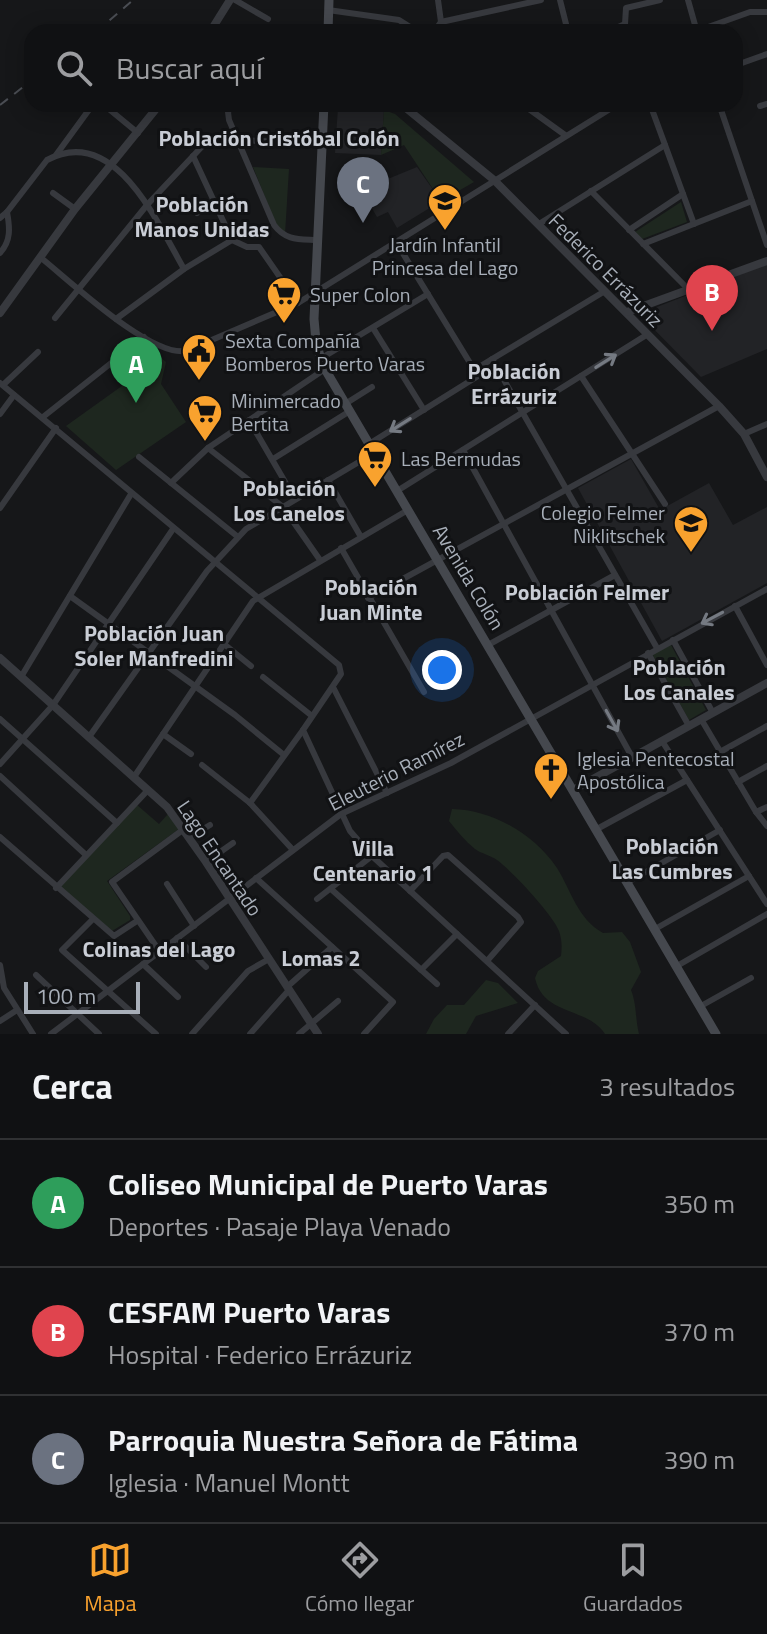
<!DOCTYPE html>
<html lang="es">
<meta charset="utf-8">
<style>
:root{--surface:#101113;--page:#191a1c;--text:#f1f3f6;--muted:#9c9da0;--line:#303133;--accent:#f9a22e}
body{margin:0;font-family:"Titillium Web",sans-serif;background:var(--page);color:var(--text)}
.scale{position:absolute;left:24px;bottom:20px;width:116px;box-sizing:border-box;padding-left:8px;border:4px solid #a8afb9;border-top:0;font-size:22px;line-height:28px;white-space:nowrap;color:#a8afb9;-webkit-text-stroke:6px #111214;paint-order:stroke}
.you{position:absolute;left:442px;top:670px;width:28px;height:28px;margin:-20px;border:6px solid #fff;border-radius:50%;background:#1a73e8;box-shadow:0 0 0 12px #1a73e833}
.badge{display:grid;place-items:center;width:52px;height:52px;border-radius:50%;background:var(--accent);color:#fff;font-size:26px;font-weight:700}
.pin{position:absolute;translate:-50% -66px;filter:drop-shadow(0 2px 4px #0008)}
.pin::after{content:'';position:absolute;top:42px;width:28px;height:24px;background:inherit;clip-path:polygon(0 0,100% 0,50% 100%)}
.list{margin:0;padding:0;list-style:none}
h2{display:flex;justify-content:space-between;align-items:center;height:104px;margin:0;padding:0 32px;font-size:34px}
h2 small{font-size:26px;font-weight:400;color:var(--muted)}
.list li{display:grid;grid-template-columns:52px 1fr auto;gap:24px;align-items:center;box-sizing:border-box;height:128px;padding:0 32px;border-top:2px solid var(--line)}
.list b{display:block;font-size:30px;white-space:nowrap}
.list p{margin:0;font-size:26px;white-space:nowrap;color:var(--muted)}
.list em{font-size:26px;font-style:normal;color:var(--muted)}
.icon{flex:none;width:44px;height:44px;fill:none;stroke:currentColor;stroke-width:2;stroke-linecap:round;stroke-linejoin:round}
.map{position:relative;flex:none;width:767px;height:1034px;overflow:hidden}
.search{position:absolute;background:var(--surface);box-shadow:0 4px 20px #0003;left:24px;right:24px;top:24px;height:88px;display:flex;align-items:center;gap:20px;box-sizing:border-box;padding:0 28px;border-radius:24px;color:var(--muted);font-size:30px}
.sheet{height:488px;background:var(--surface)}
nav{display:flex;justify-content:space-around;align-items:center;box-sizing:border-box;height:112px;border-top:2px solid var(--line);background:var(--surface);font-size:22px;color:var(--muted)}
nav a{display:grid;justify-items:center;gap:4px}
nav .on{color:var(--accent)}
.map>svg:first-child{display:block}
.built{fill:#222326}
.green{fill:#1e271f}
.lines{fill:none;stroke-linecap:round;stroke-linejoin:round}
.minor{stroke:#37393e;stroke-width:6}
.tertiary{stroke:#37393e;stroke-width:8}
.secondary{stroke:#45484e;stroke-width:9}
.rail{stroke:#4a4d53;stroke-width:2;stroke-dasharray:10 8;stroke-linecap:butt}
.oneway{stroke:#757a82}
.labels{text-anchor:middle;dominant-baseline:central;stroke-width:6;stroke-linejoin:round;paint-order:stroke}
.poi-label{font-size:20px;fill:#a8afb9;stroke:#111214;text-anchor:start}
.street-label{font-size:20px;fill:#a8afb9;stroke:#111214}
.neighbourhood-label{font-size:22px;font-weight:bold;fill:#c9cdd5;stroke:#111214}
</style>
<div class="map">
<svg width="767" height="1034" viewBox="0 0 767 1034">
<rect width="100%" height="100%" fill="#161719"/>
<g class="built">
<polygon points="338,107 384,110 381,155 335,153"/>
<polygon points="417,167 441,201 397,228 388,212 377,217 370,205 373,185"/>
<polygon points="767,264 767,349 701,377 639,314"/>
<polygon points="631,459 660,510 709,483 733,525 767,507 767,583 662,641 578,488"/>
</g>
<g class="green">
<polygon points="384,110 395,114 474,182 441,201 404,145 381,155"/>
<polygon points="253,167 289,169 285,234 276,225"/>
<polygon points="681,202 687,222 642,239 635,232"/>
<polygon points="161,358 166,362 161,384 186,422 116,470 66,426"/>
<polygon points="671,645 706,710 689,720 652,654"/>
<polygon points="137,805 159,824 168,814 179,829 107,881 130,916 130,920 112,931 60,887"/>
<path d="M452,809c41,1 82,25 105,59 15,24 20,50 46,65l19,-1 8,10 11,30 -10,18c6,15 4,28 8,44h-34c-17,-27 -62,-18 -70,-56l3,-7 23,-15c1,-9 1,-16 -2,-25 -6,-16 -47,-60 -62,-71 -7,-5 -15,-6 -22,-11 -10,-8 -18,-18 -26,-28z"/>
<polygon points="486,980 498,983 518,1003 476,1016 466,1034 426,1034 434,1019 447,1005 464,1005"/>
</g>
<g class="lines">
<g class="minor">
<polyline points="235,0 268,19"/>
<polyline points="438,0 441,22"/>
<polyline points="560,0 568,32"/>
<polyline points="688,0 697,32"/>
<polyline points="328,10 399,20 418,32"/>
<polyline points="697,31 750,12 767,12"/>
<polyline points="295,32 302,30 319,32"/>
<polyline points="434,32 441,22 541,0"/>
<polyline points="607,32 625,24 626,8 660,0"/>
<polyline points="742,63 767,54"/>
<path d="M233,104l-5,8 1,8 45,105c12,16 25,14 43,15"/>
<polyline points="522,104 565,135"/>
<polyline points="650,104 694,224"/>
<polyline points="719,104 767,245"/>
<polyline points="104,105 138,133"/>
<polyline points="760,106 767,104"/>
<polyline points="238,140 284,142"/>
<polyline points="56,155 91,107"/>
<polyline points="193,156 232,240"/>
<polyline points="591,191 688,289"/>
<polyline points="53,193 75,209"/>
<polyline points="197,213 213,201"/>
<path d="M0,218l7,-6 40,-52c68,-37 111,64 137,109"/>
<polyline points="539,224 665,145"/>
<polyline points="629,230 683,194"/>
<polyline points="232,240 247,247 259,247 298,303"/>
<polyline points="643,244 752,201"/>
<path d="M0,253c11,-12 10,-25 7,-41"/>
<path d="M40,257c30,24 110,100 146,94l112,-48 320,-199"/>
<polyline points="55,318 147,205 210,138"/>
<polyline points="116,319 184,269 232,240"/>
<polyline points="373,328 424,410"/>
<polyline points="320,359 428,294"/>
<polyline points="492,359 657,648"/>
<polyline points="474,370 605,291"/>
<polyline points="581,376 665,504"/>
<polyline points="0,383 339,665 341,674 303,730 350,831 372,856 566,1034"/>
<polyline points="3,385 38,352"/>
<polyline points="345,404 372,387"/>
<polyline points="0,414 14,395"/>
<polyline points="43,417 144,337"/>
<polyline points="249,420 295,499"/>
<polyline points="744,434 767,424"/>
<polyline points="369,444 478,376 396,242"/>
<polyline points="208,448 283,507 320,560"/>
<polyline points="463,450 632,757"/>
<polyline points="139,457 238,537"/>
<polyline points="273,459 350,411"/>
<polyline points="328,480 361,537"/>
<polyline points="171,483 208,448 325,369"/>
<polyline points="397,491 648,334"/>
<polyline points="0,508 56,428"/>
<polyline points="341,548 424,692"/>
<polyline points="70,596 235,715 284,755"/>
<polyline points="368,598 719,406"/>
<polyline points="735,606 767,665"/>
<polyline points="673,640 713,713"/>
<polyline points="224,644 251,666"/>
<polyline points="488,645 615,575"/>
<polyline points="648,653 689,726"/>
<polyline points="21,677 131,494"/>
<polyline points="263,677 312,716"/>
<polyline points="333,687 387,793"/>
<polyline points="0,719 117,823"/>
<polyline points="701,719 756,812 767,826"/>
<polyline points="163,734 191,754"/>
<polyline points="89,737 207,571 246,529 374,453"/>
<polyline points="662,741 767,904"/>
<polyline points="720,752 767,726"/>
<polyline points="0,764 53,705 173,529"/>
<polyline points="202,765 250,803 293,850"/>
<polyline points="0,776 86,855"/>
<polyline points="134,777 253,601 408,510"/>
<polyline points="738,782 767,766"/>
<polyline points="250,803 303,730"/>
<polyline points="756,812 767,807"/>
<polyline points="597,829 687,780"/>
<polyline points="0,837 114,936 137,921"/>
<polyline points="190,837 210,825"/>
<polyline points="206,862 233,843"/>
<polyline points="256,878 393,1002 364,1034"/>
<polyline points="628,882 720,830"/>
<polyline points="167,884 194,926"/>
<polyline points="56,888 148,790"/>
<polyline points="331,889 437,984"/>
<polyline points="410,891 443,856 448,855 518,917 521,922 487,961"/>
<polyline points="317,899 372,856"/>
<polyline points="93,919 62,950 156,1034"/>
<polyline points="655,929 749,876"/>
<polyline points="177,938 206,967"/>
<polyline points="160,952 112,882 184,829"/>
<polyline points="143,964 178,997"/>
<polyline points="0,965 4,988 33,1034"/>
<polyline points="677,966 767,914"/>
<polyline points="421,970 457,934"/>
<polyline points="36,975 99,1034"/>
<polyline points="287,987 332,947"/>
<polyline points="701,1006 751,978"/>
<polyline points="0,1021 17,1010"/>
<polyline points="51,1034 341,814 451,763 767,589"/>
<polyline points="192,1034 248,971 269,959"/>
<polyline points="250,1034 289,990"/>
<polyline points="299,1034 338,1001"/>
<polyline points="508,1034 535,1005"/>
</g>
<g class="tertiary">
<polyline points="210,32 230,0"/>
<polyline points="401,104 494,180 719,406 744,434 767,477"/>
<polyline points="627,312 767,261"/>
<polyline points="0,313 75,209 160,104"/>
<polyline points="0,658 167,807 206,862 318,1034"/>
<polyline points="573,790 767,683"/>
</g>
<g class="secondary">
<polyline points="328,32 329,0"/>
<polyline points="324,104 314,319 316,341 322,364 716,1034"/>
</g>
<g class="rail">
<polyline points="96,32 133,0"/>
<polyline points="0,105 32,80"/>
</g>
</g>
<defs><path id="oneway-shaft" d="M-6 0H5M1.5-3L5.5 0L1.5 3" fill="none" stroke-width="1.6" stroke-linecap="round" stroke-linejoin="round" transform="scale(2)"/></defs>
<g class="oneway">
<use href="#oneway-shaft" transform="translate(606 361) rotate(-32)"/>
<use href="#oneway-shaft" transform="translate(400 425) rotate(148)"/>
<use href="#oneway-shaft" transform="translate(712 618) rotate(152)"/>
<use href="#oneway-shaft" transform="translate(612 721) rotate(61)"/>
</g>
<defs>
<g id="school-pin" transform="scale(1.8)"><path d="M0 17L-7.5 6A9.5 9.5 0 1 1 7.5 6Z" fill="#f9a22e" stroke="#111214"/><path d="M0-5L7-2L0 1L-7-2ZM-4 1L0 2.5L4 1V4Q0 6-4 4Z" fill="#111"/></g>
<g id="supermarket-pin" transform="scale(1.8)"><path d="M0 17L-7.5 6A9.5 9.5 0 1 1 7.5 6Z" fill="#f9a22e" stroke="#111214"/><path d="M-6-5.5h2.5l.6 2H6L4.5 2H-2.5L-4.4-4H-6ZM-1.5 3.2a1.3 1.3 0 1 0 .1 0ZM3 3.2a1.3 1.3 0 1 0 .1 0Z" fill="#111"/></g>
<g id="civic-pin" transform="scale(1.8)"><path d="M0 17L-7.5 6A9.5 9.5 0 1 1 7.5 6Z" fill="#f9a22e" stroke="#111214"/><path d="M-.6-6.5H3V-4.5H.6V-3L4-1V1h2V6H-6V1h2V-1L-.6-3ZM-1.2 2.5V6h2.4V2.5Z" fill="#111"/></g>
<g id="church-pin" transform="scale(1.8)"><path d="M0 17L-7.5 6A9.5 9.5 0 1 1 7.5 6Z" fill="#f9a22e" stroke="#111214"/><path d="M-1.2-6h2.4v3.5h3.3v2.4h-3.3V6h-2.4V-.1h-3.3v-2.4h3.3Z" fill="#111"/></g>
</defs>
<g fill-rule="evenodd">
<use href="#school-pin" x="445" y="201"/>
<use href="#supermarket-pin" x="284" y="294"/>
<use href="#civic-pin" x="199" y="351"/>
<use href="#supermarket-pin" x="205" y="412"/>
<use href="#supermarket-pin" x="375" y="458"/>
<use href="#school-pin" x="691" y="523"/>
<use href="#church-pin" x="551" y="770"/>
</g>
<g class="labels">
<g class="poi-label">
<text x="445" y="244" text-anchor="middle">Jardín Infantil<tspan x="445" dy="23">Princesa del Lago</tspan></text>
<text x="310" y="294">Super Colon</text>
<text x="225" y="340">Sexta Compañía<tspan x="225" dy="23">Bomberos Puerto Varas</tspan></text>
<text x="231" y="400">Minimercado<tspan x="231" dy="23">Bertita</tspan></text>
<text x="401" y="458">Las Bermudas</text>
<text x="665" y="512" text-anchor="end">Colegio Felmer<tspan x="665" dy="23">Niklitschek</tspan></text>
<text x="577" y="758">Iglesia Pentecostal<tspan x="577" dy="23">Apostólica</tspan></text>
</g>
<g class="street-label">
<text transform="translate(606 270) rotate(45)">Federico Errázuriz</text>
<text transform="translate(469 577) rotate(59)">Avenida Colón</text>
<text transform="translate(396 771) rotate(-27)">Eleuterio Ramírez</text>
<text transform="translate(220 858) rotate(56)">Lago Encantado</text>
</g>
<g class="neighbourhood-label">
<text x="279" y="138">Población Cristóbal Colón</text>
<text x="202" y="204">Población<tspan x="202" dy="25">Manos Unidas</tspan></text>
<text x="514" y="371">Población<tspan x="514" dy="25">Errázuriz</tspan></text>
<text x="289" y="488">Población<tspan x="289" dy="25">Los Canelos</tspan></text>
<text x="371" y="587">Población<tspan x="371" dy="25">Juan Minte</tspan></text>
<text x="587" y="592">Población Felmer</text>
<text x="154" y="633">Población Juan<tspan x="154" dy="25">Soler Manfredini</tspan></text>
<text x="679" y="667">Población<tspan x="679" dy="25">Los Canales</tspan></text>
<text x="672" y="846">Población<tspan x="672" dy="25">Las Cumbres</tspan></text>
<text x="373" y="848">Villa<tspan x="373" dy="25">Centenario 1</tspan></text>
<text x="159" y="949">Colinas del Lago</text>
<text x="321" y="958">Lomas 2</text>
</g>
</g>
</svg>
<div class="scale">100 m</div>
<div class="you"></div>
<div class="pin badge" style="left:136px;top:403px;background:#2e9e5b">A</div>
<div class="pin badge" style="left:712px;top:331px;background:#e0444e">B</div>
<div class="pin badge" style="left:363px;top:223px;background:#6b7280">C</div>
<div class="search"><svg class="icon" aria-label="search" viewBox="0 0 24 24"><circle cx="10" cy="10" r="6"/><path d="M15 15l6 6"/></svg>Buscar aquí</div>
</div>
<section class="sheet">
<h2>Cerca<small>3 resultados</small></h2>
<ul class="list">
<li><span class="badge" style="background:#2e9e5b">A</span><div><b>Coliseo Municipal de Puerto Varas</b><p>Deportes · Pasaje Playa Venado</p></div><em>350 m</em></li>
<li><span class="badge" style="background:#e0444e">B</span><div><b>CESFAM Puerto Varas</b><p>Hospital · Federico Errázuriz</p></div><em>370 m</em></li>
<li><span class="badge" style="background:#6b7280">C</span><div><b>Parroquia Nuestra Señora de Fátima</b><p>Iglesia · Manuel Montt</p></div><em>390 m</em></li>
</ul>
</section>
<nav>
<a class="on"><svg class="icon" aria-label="map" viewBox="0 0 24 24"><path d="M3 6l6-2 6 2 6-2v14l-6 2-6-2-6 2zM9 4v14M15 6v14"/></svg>Mapa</a>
<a><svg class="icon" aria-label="directions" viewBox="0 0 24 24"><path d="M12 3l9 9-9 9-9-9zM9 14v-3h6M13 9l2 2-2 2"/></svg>Cómo llegar</a>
<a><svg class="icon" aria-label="saved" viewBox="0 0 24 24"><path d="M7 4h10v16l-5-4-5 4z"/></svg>Guardados</a>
</nav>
